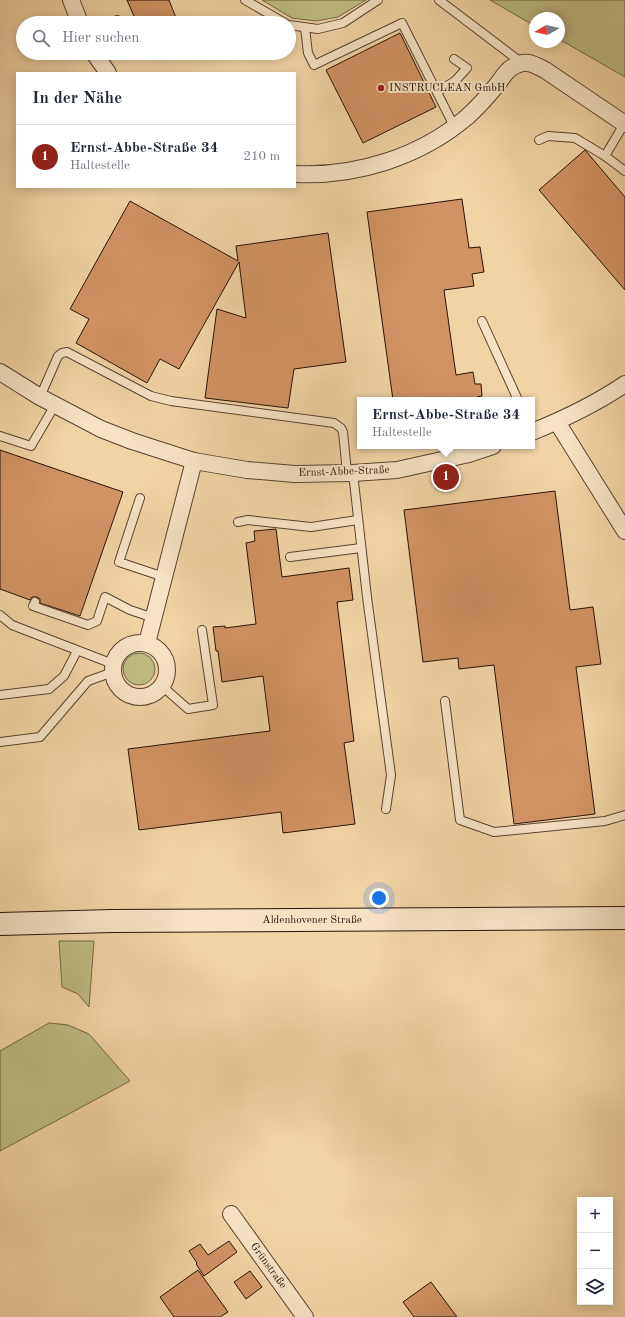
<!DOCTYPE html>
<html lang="de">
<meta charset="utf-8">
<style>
:root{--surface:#fff;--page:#f2f2f3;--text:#1f2937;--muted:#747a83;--line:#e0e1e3;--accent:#8f2418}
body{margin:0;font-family:"Old Standard TT",serif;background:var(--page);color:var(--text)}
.controls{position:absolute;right:12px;bottom:12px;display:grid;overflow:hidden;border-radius:0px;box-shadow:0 2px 10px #0003}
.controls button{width:36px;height:36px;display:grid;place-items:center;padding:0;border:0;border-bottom:1px solid var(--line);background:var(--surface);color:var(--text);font:20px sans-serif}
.compass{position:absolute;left:529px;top:12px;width:36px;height:36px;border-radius:50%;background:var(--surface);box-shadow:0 2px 10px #0003;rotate:261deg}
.you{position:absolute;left:379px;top:898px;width:14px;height:14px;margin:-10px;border:3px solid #fff;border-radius:50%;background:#1a73e8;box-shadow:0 0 0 6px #1a73e833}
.badge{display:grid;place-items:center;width:26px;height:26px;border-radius:50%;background:var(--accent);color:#fff;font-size:13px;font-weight:700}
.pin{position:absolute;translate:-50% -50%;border:2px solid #fff;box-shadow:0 1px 4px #0006}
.popup{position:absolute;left:357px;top:397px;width:178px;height:52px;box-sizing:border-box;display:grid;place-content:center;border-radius:0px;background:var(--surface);filter:drop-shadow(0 1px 3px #0005);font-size:13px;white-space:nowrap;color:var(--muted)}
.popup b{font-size:15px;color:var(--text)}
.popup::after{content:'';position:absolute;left:50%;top:100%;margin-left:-8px;border:8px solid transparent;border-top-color:var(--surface)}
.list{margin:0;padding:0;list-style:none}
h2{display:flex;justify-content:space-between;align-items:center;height:52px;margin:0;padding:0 16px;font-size:17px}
h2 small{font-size:13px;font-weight:400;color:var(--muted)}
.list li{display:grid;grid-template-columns:26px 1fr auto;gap:12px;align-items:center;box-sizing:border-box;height:64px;padding:0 16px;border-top:1px solid var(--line)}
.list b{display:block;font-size:15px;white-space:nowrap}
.list p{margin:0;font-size:13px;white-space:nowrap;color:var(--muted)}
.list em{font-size:13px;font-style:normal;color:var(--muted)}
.icon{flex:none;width:22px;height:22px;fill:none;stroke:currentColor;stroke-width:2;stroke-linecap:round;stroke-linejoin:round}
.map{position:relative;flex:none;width:625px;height:1317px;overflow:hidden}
.search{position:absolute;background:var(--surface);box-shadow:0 2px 10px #0003;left:16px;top:16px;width:280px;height:44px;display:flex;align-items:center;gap:10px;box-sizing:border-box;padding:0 14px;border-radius:22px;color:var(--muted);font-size:15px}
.panel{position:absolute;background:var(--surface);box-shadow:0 2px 10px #0003;left:16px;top:72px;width:280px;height:116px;border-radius:0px}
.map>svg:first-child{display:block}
.green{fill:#bebb83;stroke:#726746}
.building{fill:#d09365;stroke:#27130a}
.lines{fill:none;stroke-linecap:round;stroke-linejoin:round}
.service-casing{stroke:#5a4331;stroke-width:10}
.minor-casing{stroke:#5a4331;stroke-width:18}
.secondary-casing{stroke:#27130a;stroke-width:24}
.service{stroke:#f7e2c4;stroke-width:8}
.minor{stroke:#f7e2c4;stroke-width:16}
.secondary{stroke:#f7e2c4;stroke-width:22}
.poi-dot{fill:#8f2418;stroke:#f7e2c4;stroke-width:1.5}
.labels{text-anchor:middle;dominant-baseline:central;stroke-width:4;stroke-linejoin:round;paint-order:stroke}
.poi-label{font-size:11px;fill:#27130a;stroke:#f7e2c4;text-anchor:start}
.street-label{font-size:11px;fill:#27130a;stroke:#f7e2c4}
</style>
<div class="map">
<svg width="625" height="1317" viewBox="0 0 625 1317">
<rect width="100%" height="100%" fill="#f2d3a5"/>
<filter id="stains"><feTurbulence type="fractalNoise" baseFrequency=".005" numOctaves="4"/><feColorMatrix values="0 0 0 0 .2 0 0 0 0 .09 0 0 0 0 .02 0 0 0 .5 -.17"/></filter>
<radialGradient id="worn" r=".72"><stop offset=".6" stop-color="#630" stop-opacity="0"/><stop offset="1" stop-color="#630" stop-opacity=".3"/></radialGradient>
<g class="green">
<polygon points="262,0 366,0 338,17 316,21 292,18"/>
<polygon points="490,0 625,0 625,77 559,39 559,18 535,18 535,26"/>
<circle cx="139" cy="669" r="16"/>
<polygon points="59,941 94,941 89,1007 78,994 62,987"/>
<polygon points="49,1023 68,1025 89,1034 130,1081 0,1151 0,1051"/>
</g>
<g class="building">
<polygon points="127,0 169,0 178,23 137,23"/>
<polygon points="400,33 436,107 363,143 326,70"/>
<polygon points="585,150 625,197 625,290 539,190"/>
<polygon points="462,199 469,248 480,247 484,272 472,274 474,286 444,290 456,375 473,372 475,384 481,384 482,396 477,397 477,400 393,400 367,212"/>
<polygon points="130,201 238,261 236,246 328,233 346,362 294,369 288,408 205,398 217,309 246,318 239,262 179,369 160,359 147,383 76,343 89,319 70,309"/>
<polygon points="0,450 123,492 80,616 40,603 40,599 37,597 32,597 30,600 0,589"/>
<polygon points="555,491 570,610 593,607 601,664 576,667 595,814 514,824 494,665 459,669 458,658 423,662 404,510"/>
<polygon points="276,529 282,577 349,568 353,600 337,602 354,741 344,743 355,824 283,833 281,812 139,830 128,749 270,731 263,676 222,682 218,651 216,651 213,627 225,626 225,628 256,624 246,543 255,541 254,531"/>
<polygon points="229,1241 237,1252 204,1276 196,1264 197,1263 189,1251 200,1244 208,1255"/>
<polygon points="198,1270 228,1312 220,1317 174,1317 160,1297"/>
<polygon points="250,1271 262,1287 246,1299 234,1282"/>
<polygon points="431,1282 457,1317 414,1317 403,1302"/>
</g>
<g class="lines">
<g class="service-casing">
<g id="service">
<polyline points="245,0 285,23"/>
<polyline points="439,0 522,63"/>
<polyline points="110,23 117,20"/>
<polyline points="289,25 318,29 343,23 378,0"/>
<polyline points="305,28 308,53 314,65 402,23 454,126"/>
<polyline points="437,92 455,81 467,68 454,59"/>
<polyline points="624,124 605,156 625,171"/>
<polyline points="539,140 548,136 575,138 605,156"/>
<polyline points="482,321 518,400"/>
<polyline points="40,397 58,356 62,353 67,352 151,396 171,401 334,423 341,428 343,432 347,473"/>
<polyline points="0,436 31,446 55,405"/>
<polyline points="353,473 367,597 391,775 386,809"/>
<polyline points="140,498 119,562 164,577"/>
<polyline points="238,522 248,520 311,527 358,520"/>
<polyline points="290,557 361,548"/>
<polyline points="35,602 33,606 88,625 97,621 105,597 130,610 154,618"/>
<polyline points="0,615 12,625 113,664"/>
<polyline points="162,686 188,709 213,705 202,630"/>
<polyline points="0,695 49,689 64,676 77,651"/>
<polyline points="445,701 460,820 494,832 605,821 625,815"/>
<polyline points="0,742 40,737 88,681 113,672"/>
</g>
</g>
<g class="minor-casing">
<g id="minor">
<polyline points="71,0 80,23"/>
<polyline points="94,53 108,73"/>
<path d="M295,174c61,3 125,-17 172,-57 10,-9 20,-20 29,-31 5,-6 9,-14 15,-18 14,-9 21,-5 34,2l80,54"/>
<polyline points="0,372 40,397 101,429 132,441 194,461 247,470 295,474 353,473 397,470 469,454 493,446"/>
<polyline points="557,422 625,531"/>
<path d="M532,432c32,-13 65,-29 93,-48"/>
<circle cx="140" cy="670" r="27"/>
<polyline points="147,643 194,461"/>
<polyline points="231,1214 305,1317"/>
</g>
</g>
<g class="secondary-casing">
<polyline id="secondary" points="0,924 112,921 625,918"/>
</g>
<use href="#service" class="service"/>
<use href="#minor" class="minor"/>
<use href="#secondary" class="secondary"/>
</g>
<circle class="poi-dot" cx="381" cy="88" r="4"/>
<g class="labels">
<g class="poi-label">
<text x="389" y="88">INSTRUCLEAN GmbH</text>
</g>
<g class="street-label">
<text transform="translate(344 472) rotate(-2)">Ernst-Abbe-Straße</text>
<text x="312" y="920">Aldenhovener Straße</text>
<text transform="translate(268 1266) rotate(54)">Grünstraße</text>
</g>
</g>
<rect width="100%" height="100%" filter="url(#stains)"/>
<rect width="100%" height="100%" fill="url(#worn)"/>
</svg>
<div class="controls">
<button>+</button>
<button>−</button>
<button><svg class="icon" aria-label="layers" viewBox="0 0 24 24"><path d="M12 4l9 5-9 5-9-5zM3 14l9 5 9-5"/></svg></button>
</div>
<svg class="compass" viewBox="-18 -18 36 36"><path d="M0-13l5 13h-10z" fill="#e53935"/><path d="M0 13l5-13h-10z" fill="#747a83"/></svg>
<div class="you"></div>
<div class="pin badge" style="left:446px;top:477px">1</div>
<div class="popup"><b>Ernst-Abbe-Straße 34</b>Haltestelle</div>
<div class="search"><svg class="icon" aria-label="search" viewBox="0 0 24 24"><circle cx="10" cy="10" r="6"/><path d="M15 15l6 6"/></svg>Hier suchen</div>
<section class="panel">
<h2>In der Nähe<small></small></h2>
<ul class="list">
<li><span class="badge">1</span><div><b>Ernst-Abbe-Straße 34</b><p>Haltestelle</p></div><em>210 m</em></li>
</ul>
</section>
</div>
